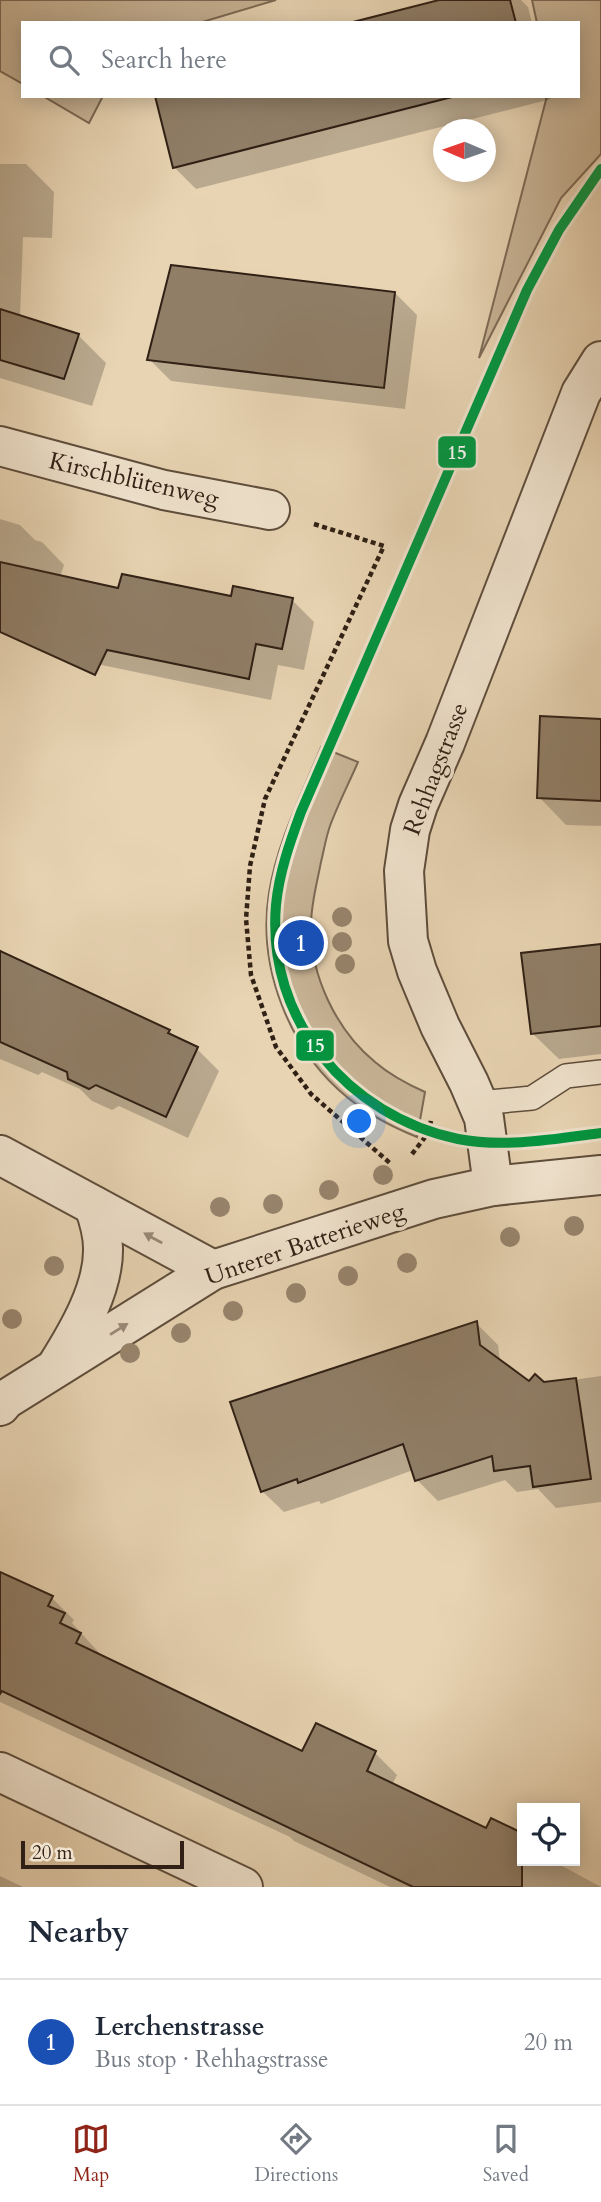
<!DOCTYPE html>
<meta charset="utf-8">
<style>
:root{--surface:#fff;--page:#f6f6f7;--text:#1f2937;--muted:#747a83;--line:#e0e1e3;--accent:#8f2418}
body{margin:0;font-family:Cardo,serif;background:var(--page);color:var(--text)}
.controls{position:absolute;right:21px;bottom:21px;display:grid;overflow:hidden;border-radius:0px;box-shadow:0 4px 18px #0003}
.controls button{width:63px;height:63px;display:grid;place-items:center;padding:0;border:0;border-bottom:2px solid var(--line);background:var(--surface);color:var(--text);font:35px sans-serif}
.compass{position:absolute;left:433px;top:119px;width:63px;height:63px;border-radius:50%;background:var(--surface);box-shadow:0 4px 18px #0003;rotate:272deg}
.scale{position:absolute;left:21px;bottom:18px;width:163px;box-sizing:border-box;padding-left:7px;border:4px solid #302015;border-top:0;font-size:19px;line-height:24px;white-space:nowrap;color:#302015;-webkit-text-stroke:5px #f0e3ce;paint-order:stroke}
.you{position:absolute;left:360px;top:1122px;width:24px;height:24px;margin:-18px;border:5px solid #fff;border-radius:50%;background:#1a73e8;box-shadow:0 0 0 10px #1a73e833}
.badge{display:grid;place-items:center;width:46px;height:46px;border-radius:50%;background:var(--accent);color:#fff;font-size:23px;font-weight:700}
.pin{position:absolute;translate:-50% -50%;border:4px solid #fff;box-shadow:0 2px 7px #0006}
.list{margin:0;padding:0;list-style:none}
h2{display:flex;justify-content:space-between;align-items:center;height:91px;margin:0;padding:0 28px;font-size:30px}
h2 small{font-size:23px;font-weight:400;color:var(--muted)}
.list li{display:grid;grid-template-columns:46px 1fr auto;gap:21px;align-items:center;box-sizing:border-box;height:126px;padding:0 28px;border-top:2px solid var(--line)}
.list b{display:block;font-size:26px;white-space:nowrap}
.list p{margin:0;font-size:23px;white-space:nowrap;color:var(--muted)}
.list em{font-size:23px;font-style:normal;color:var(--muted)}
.icon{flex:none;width:38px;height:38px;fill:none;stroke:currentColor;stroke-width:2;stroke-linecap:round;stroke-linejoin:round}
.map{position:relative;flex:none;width:601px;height:1887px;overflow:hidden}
.search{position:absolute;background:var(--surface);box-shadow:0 4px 18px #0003;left:21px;right:21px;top:21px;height:77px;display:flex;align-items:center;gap:18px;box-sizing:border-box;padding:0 24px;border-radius:0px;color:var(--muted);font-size:26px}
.sheet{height:217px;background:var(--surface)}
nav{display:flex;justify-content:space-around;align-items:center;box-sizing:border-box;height:98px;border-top:2px solid var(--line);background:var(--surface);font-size:19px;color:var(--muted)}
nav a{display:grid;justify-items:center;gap:4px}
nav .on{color:var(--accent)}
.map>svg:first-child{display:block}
.green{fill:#c9b598;stroke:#7c6a56;stroke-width:2}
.shadow{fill:#0003}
.building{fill:#907e67;stroke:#302015;stroke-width:2}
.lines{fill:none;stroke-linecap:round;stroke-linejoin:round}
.service-casing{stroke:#5e4d3c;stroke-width:26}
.minor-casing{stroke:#5e4d3c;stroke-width:42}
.path{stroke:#302015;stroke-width:4.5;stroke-dasharray:5 3.5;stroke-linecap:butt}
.service{stroke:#f0e3ce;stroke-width:23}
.minor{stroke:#f0e3ce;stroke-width:38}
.tram-1-casing{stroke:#f0e3ce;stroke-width:16}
.tram-1{stroke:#009640;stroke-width:10}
.tree{fill:#98856e}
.oneway{fill:#9a8b7b}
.labels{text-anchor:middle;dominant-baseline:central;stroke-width:7;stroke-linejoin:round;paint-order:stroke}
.street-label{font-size:24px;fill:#302015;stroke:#f0e3ce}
.line-badge{stroke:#f0e3ce;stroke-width:2.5}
.badge-label{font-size:19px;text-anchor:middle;font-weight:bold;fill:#fff}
</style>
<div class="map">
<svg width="601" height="1887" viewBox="0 0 601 1887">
<rect width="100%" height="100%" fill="#e8d4b3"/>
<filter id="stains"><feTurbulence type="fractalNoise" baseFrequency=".00286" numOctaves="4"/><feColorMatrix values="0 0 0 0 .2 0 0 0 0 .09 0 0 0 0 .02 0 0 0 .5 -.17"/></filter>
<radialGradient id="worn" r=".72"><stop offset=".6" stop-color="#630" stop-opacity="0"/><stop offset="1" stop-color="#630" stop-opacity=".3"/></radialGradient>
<g class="green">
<polygon points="0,0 276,0 199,23 23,23 23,84 0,71"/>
<polygon points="532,0 601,0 601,154 561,198 479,358 547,96 578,96 578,23 537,23"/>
<polygon points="43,96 103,96 89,123"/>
<path d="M321,747l37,15c-9,21 -20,42 -28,64 -4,11 -6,24 -9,36 -4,21 -10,42 -10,63 -1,50 25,105 64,137 15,13 32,22 50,30l-8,45c-25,-10 -48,-22 -69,-39 -59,-48 -91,-131 -79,-205 8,-51 33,-99 52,-146z"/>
</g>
<g class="shadow">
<polygon points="446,0 521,0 528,7 532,23 356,23"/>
<polygon points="157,96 550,96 551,99 196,189 174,167"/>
<polygon points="0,164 26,164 54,192 52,238 23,237 20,317 78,335 106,363 92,406 0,378"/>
<polygon points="395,293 417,315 405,409 171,381 149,359"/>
<polygon points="0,519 20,525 35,540 42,542 64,565 60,577 120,590 292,600 314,622 304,670 278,665 271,700 92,663 0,610"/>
<polygon points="601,721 601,826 566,825 539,797"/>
<polygon points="601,946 601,1054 559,1059 532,1033"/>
<polygon points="0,949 9,957 169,1031 177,1039 197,1049 219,1071 188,1138 119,1106 112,1110 92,1101 80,1089 42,1072 38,1075 0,1059"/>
<polygon points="476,1323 498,1345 500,1362 530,1383 544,1384 601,1376 601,1502 556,1508 538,1489 517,1492 505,1480 438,1501 417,1480 413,1470 321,1504 319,1501 284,1512 262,1491"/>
<polygon points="52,1598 74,1620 72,1623 102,1656 303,1754 375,1753 397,1775 392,1785 487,1831 492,1820 522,1835 522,1861 553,1861 601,1887 390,1887 294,1841 290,1837 0,1702 0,1610"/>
<polygon points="0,1876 23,1887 0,1887"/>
</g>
<g class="building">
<polygon points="439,0 510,0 516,23 349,23"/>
<polygon points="155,96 456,96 173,168"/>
<polygon points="171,265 395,292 384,388 147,360"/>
<polygon points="0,309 79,334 64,379 0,360"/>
<polygon points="0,562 118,588 122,574 231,596 233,586 293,598 282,649 256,644 249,679 107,650 95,675 0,632"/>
<polygon points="540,716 601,719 601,801 537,798"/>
<polygon points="601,944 601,1026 531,1034 521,953"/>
<polygon points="0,951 170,1030 168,1033 198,1047 166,1117 96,1085 89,1089 68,1079 67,1072 0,1042"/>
<polygon points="477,1321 480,1345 529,1381 535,1374 544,1382 576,1378 591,1479 533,1487 530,1466 494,1471 492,1456 415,1481 403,1444 298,1483 297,1479 261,1492 230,1402"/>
<polygon points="0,1572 53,1596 48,1606 65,1613 60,1623 81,1633 76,1643 302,1751 316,1723 376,1751 367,1771 486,1828 491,1818 522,1833 522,1887 413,1887 2,1691 0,1694"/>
</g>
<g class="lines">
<g class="service-casing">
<polyline id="service" points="479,1103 532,1098 566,1076 601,1072"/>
</g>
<g class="minor-casing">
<g id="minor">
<polyline points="0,446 164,490 270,510"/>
<polyline points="0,1155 213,1270"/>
<polyline points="493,1186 484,1118 469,1083 440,1026 417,971 408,941 404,871 410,830 418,805 445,743 581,393 601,361"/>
<path d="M58,1364c20,-32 46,-76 45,-116 0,-15 -4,-28 -9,-42"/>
<polyline points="0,1406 5,1400 213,1270 434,1199 493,1186 601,1175"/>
<polyline points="0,1772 243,1887"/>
</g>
</g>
<g class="path">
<polyline points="314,524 384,546 265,799 250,866 246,919 251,975 276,1047 311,1094 391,1164"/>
<polyline points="412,1154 429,1132 431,1120"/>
</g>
<use href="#service" class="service"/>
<use href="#minor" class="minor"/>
<g class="tram-1-casing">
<path id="tram-1" d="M601,169l-42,61 -32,60 -226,522c-11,30 -22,61 -25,93 -10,114 72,211 182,234 47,9 97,0 143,-6"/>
</g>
<use href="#tram-1" class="tram-1"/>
</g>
<g class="tree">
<circle cx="342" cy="917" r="10"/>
<circle cx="342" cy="942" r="10"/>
<circle cx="345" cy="964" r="10"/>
<circle cx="383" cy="1175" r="10"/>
<circle cx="329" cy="1190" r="10"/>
<circle cx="273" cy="1204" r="10"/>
<circle cx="220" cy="1207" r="10"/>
<circle cx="574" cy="1226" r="10"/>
<circle cx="510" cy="1237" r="10"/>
<circle cx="407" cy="1263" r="10"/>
<circle cx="54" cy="1266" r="10"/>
<circle cx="348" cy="1276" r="10"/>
<circle cx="296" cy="1293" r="10"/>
<circle cx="233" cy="1311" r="10"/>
<circle cx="12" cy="1319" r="10"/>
<circle cx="181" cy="1333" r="10"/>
<circle cx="130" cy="1353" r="10"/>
</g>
<defs><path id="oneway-solid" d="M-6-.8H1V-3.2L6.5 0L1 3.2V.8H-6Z" transform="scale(1.75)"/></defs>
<g class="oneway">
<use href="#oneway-solid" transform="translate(153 1238) rotate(-151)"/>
<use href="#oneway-solid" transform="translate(119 1329) rotate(-32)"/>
</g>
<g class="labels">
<g class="street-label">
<text transform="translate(134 480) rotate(13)">Kirschblütenweg</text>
<text transform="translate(436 769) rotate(-69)">Rehhagstrasse</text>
<text transform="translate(305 1244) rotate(-19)">Unterer Batterieweg</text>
</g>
</g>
<g class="line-badge">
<rect x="437" y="435" width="40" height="34" rx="7" fill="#009640"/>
<rect x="295" y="1029" width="40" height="33" rx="7" fill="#009640"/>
</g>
<g class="badge-label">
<text x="457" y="459">15</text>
<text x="315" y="1052">15</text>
</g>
<rect width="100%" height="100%" filter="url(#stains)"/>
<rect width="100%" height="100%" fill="url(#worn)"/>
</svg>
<div class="controls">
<button><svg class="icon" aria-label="locate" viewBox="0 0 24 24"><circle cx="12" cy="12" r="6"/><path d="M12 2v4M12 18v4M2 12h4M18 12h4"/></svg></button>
</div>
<svg class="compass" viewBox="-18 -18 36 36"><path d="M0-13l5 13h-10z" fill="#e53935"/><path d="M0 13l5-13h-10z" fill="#747a83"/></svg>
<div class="scale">20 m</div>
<div class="you"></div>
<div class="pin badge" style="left:301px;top:943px;background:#1a4fb4">1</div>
<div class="search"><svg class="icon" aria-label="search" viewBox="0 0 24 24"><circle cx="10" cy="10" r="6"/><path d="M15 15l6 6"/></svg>Search here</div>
</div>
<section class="sheet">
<h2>Nearby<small></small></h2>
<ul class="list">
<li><span class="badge" style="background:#1a4fb4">1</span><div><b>Lerchenstrasse</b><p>Bus stop · Rehhagstrasse</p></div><em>20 m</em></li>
</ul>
</section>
<nav>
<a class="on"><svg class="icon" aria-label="map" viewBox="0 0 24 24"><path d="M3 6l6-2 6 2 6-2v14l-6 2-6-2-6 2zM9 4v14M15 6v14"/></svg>Map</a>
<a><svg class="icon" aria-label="directions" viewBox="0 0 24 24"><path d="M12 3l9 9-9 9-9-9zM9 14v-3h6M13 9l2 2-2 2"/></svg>Directions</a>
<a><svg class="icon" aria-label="saved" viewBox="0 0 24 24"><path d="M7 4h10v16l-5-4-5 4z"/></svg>Saved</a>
</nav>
